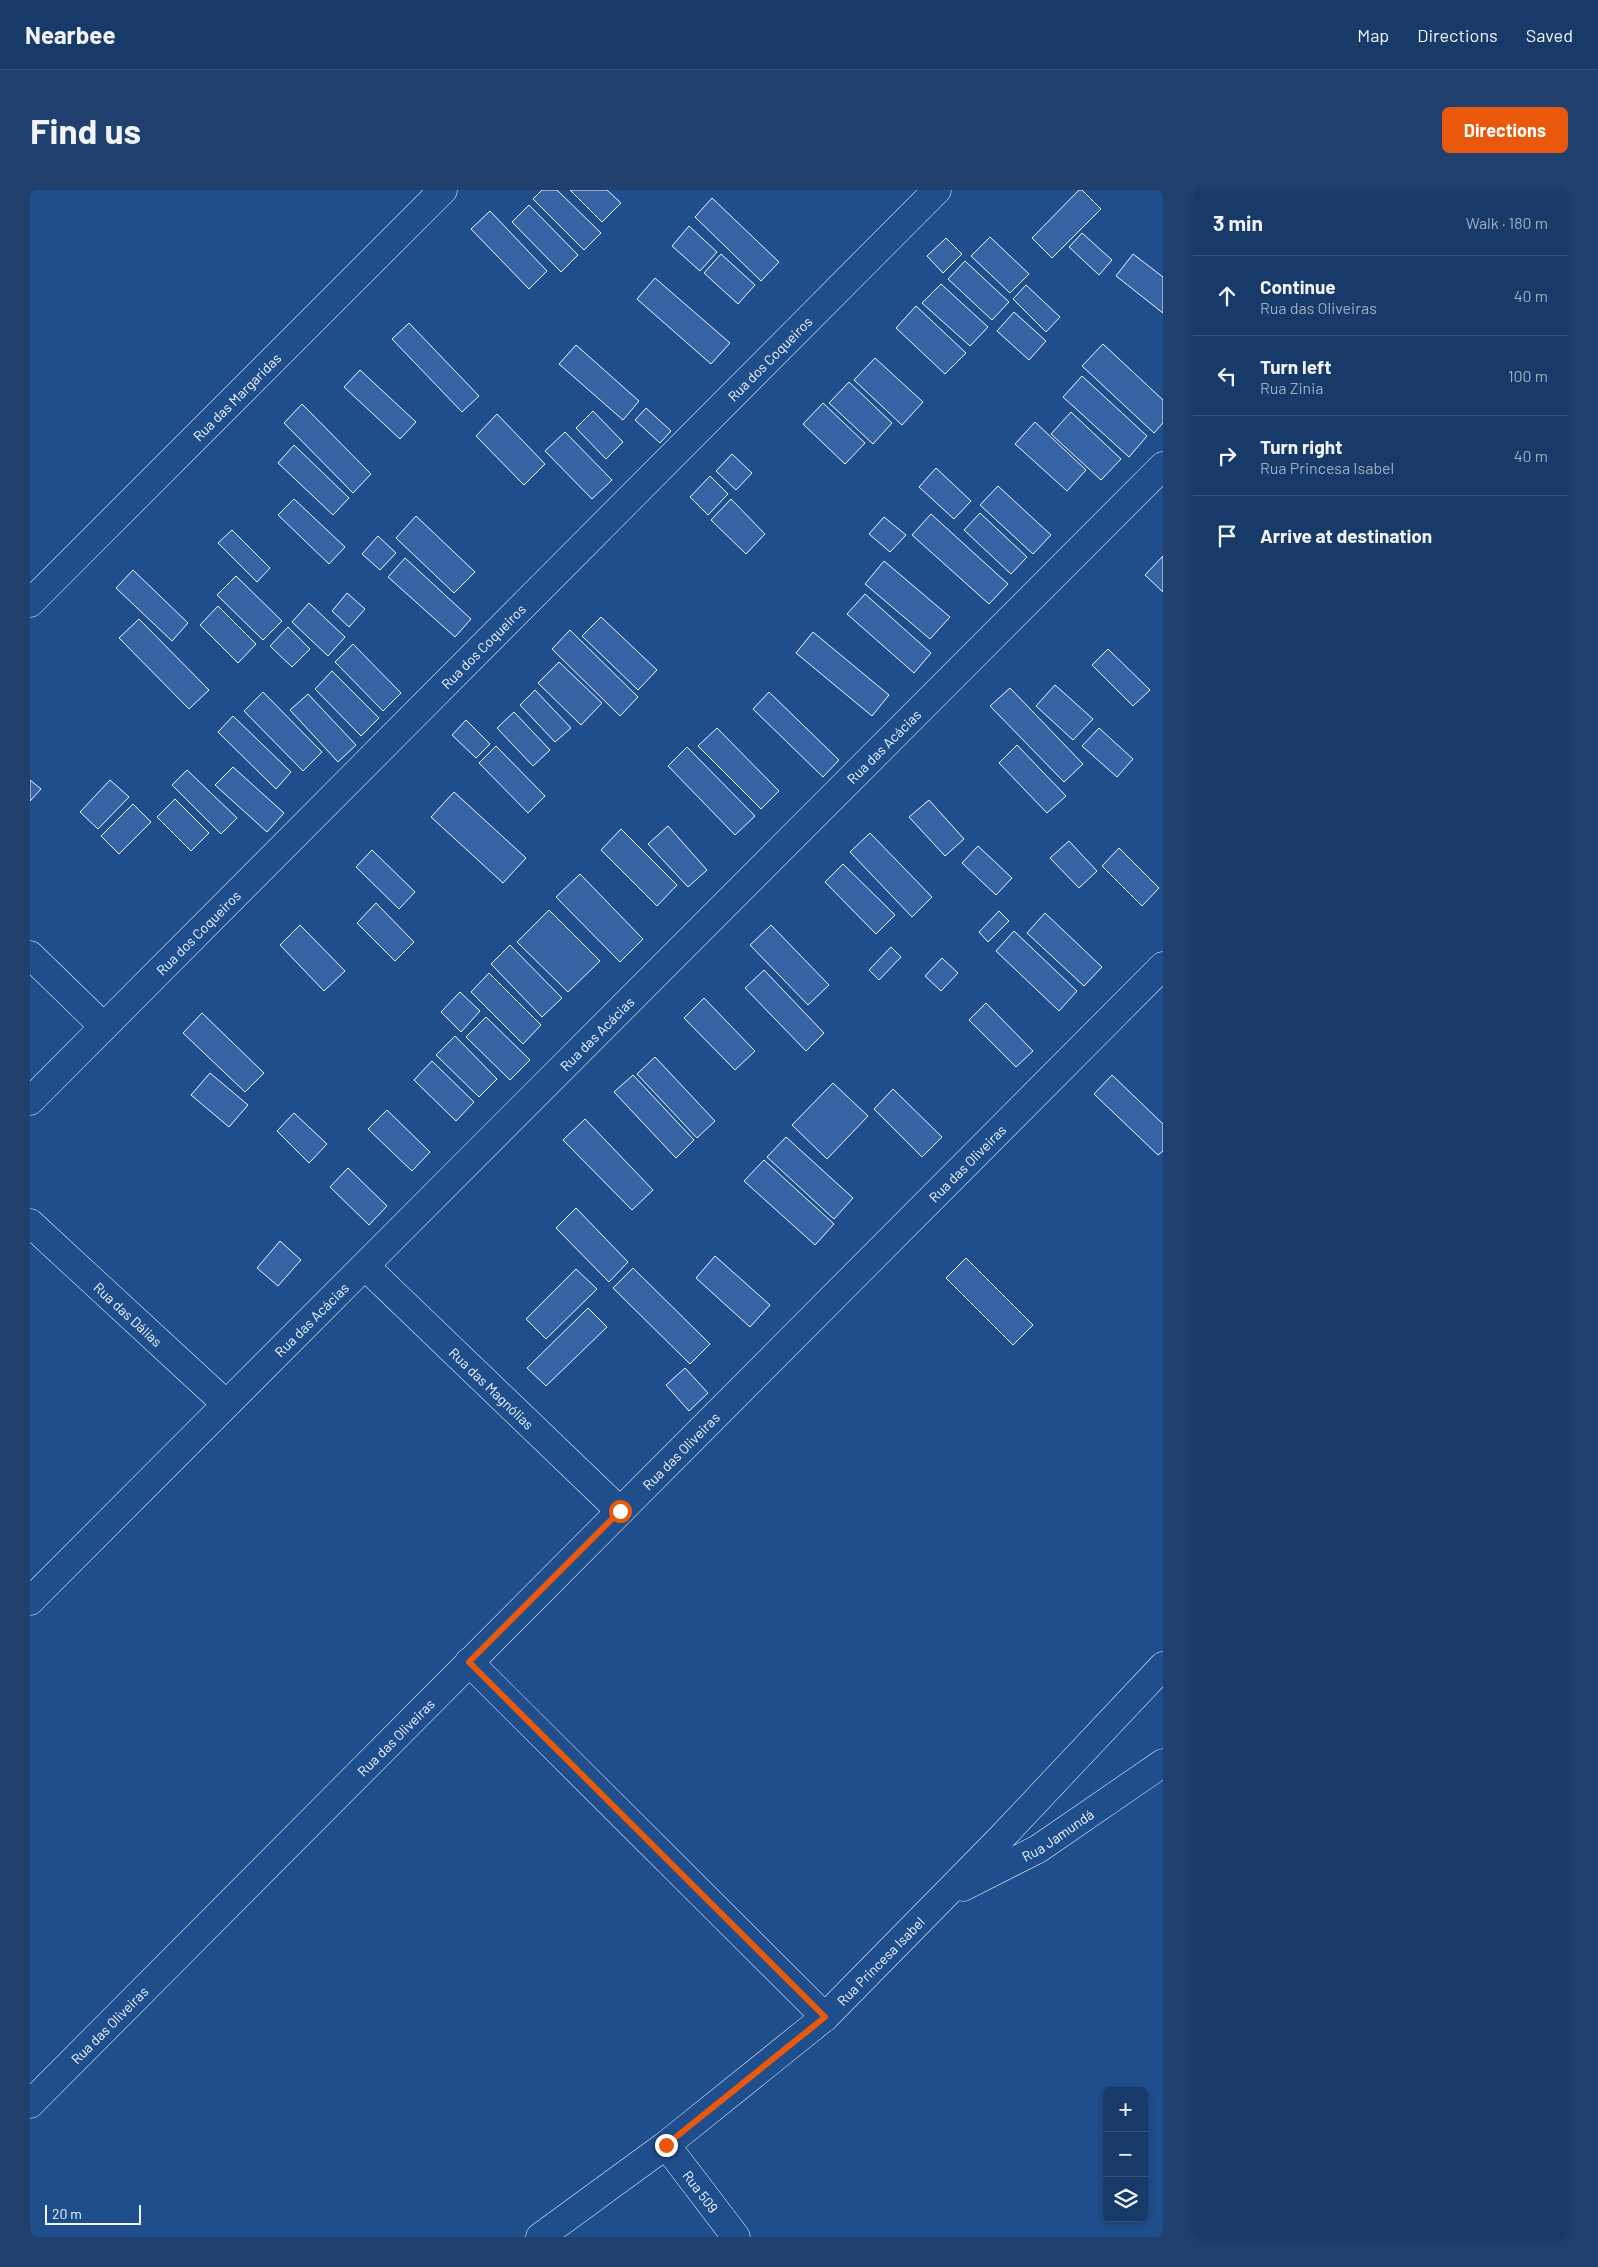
<!DOCTYPE html>
<meta charset="utf-8">
<style>
:root{--surface:#173a69;--page:#20416f;--text:#f1f3f6;--muted:#9eadc0;--line:#36547d;--accent:#ea580c}
body{margin:0;font-family:Barlow,sans-serif;background:var(--page);color:var(--text)}
.controls{position:absolute;right:15px;bottom:15px;display:grid;overflow:hidden;border-radius:8px;box-shadow:0 2px 8px #0003}
.controls button{width:45px;height:45px;display:grid;place-items:center;padding:0;border:0;border-bottom:1px solid var(--line);background:var(--surface);color:var(--text);font:25px sans-serif}
.scale{position:absolute;left:15px;bottom:12px;width:96px;box-sizing:border-box;padding-left:5px;border:2px solid #f2f6ff;border-top:0;font-size:14px;line-height:18px;white-space:nowrap;color:#f2f6ff;-webkit-text-stroke:4px #1f4e8c;paint-order:stroke}
.stop{position:absolute;width:15px;height:15px;margin:-11px;border:4px solid #ea580c;border-radius:50%;background:#fff}
.stop.end{background:#ea580c;border-color:#fff;box-shadow:0 1px 5px #0008}
.list{margin:0;padding:0;list-style:none}
h2{display:flex;justify-content:space-between;align-items:center;height:65px;margin:0;padding:0 20px;font-size:21px}
h2 small{font-size:16px;font-weight:400;color:var(--muted)}
.list li{display:grid;grid-template-columns:32px 1fr auto;gap:15px;align-items:center;box-sizing:border-box;height:80px;padding:0 20px;border-top:1px solid var(--line)}
.list b{display:block;font-size:19px;white-space:nowrap}
.list p{margin:0;font-size:16px;white-space:nowrap;color:var(--muted)}
.list em{font-size:16px;font-style:normal;color:var(--muted)}
.icon{flex:none;width:28px;height:28px;fill:none;stroke:currentColor;stroke-width:2;stroke-linecap:round;stroke-linejoin:round}
.map{position:relative;flex:none;width:1133px;height:2047px;overflow:hidden;border-radius:8px}
header{display:flex;align-items:center;gap:30px;box-sizing:border-box;height:70px;padding:0 25px;background:var(--surface);border-bottom:1px solid var(--line)}
header strong{font-size:24px}
nav{display:flex;gap:28px;margin-inline-start:auto;font-size:18px}
.intro{display:flex;align-items:center;justify-content:space-between;box-sizing:border-box;height:120px;padding:0 30px}
h1{margin:0;font-size:35px}
.button{padding:12px 22px;border-radius:8px;background:var(--accent);color:#fff;font-size:18px;font-weight:700}
main{display:flex;gap:30px;padding:0 30px}
aside{flex:1;background:var(--surface);border-radius:8px;box-shadow:0 2px 8px #0003}
.map>svg:first-child{display:block}
.building{fill:#3563a3;stroke:#f2f6ff}
.lines{fill:none;stroke-linecap:round;stroke-linejoin:round}
.street-casing{stroke:#f2f6ff;stroke-width:29}
.street{stroke:#1f4e8c;stroke-width:28}
.route{stroke:#ea580c;stroke-width:6}
.labels{text-anchor:middle;dominant-baseline:central;stroke-width:4;stroke-linejoin:round;paint-order:stroke}
.street-label{font-size:14px;fill:#f2f6ff;stroke:#1f4e8c}
</style>
<header>
<strong>Nearbee</strong>
<nav><a>Map</a><a>Directions</a><a>Saved</a></nav>
</header>
<div class="intro"><h1>Find us</h1><a class="button">Directions</a></div>
<main>
<div class="map">
<svg width="1133" height="2047" viewBox="0 0 1133 2047">
<rect width="100%" height="100%" fill="#1f4e8c"/>
<g class="building">
<polygon points="512,0 527,0 571,43 554,60 503,9"/>
<polygon points="540,0 577,0 591,13 572,32"/>
<polygon points="1049,0 1052,0 1071,19 1022,68 1002,48"/>
<polygon points="682,8 749,72 731,91 665,27"/>
<polygon points="499,15 548,65 531,82 482,32"/>
<polygon points="460,21 517,81 499,99 441,39"/>
<polygon points="659,36 687,62 670,81 642,56"/>
<polygon points="1052,43 1082,70 1069,85 1039,57"/>
<polygon points="960,47 999,84 980,103 941,66"/>
<polygon points="916,48 932,64 913,83 897,66"/>
<polygon points="691,64 725,95 708,114 674,83"/>
<polygon points="1103,64 1133,87 1133,123 1086,86"/>
<polygon points="935,71 979,112 962,130 918,89"/>
<polygon points="625,88 700,153 681,174 607,109"/>
<polygon points="911,94 958,137 940,156 892,113"/>
<polygon points="996,95 1030,127 1016,142 983,109"/>
<polygon points="886,116 936,163 915,184 866,138"/>
<polygon points="984,122 1016,151 999,170 967,141"/>
<polygon points="379,133 449,206 432,222 362,149"/>
<polygon points="1073,154 1133,210 1133,233 1124,243 1052,176"/>
<polygon points="546,155 609,211 593,230 529,174"/>
<polygon points="845,168 893,212 872,235 824,190"/>
<polygon points="330,180 386,232 370,249 314,197"/>
<polygon points="1052,186 1117,246 1099,267 1033,207"/>
<polygon points="819,192 862,233 843,254 799,213"/>
<polygon points="793,213 835,253 815,274 773,234"/>
<polygon points="272,214 341,284 323,303 254,233"/>
<polygon points="616,218 641,241 630,253 605,230"/>
<polygon points="563,221 593,252 576,269 546,238"/>
<polygon points="1041,222 1091,269 1071,290 1021,244"/>
<polygon points="467,224 515,274 494,295 446,246"/>
<polygon points="1005,232 1056,280 1037,301 985,254"/>
<polygon points="535,242 582,290 562,309 515,261"/>
<polygon points="264,255 319,308 303,325 248,273"/>
<polygon points="702,264 722,283 706,300 686,281"/>
<polygon points="906,278 941,311 924,329 889,297"/>
<polygon points="680,286 698,304 678,325 660,307"/>
<polygon points="968,296 1021,345 1003,364 950,315"/>
<polygon points="264,309 315,357 299,374 248,325"/>
<polygon points="701,309 735,344 716,364 681,330"/>
<polygon points="950,323 997,367 981,384 934,340"/>
<polygon points="901,324 978,394 959,414 882,345"/>
<polygon points="386,326 445,382 424,403 366,348"/>
<polygon points="854,327 876,345 860,362 839,344"/>
<polygon points="202,340 240,378 227,392 188,353"/>
<polygon points="348,346 366,363 350,380 332,364"/>
<polygon points="1133,366 1133,402 1115,385"/>
<polygon points="375,368 441,429 425,447 358,387"/>
<polygon points="854,371 920,427 900,449 835,394"/>
<polygon points="103,380 158,433 142,451 86,398"/>
<polygon points="206,386 252,431 233,450 187,405"/>
<polygon points="317,403 335,419 319,437 302,421"/>
<polygon points="835,404 901,463 884,483 817,424"/>
<polygon points="279,413 315,447 298,466 262,432"/>
<polygon points="188,416 226,454 208,473 170,435"/>
<polygon points="571,427 627,480 608,500 552,446"/>
<polygon points="109,429 179,500 159,519 89,448"/>
<polygon points="258,437 280,459 262,477 240,456"/>
<polygon points="540,440 608,507 590,526 522,459"/>
<polygon points="783,442 859,505 842,526 766,463"/>
<polygon points="323,454 371,503 353,521 305,472"/>
<polygon points="1078,459 1120,500 1103,516 1062,475"/>
<polygon points="529,472 572,513 551,535 508,493"/>
<polygon points="302,481 349,528 331,546 285,499"/>
<polygon points="1025,495 1063,529 1043,550 1006,516"/>
<polygon points="980,498 1053,574 1034,592 960,516"/>
<polygon points="505,500 541,538 525,552 490,515"/>
<polygon points="233,502 292,562 273,581 214,521"/>
<polygon points="739,502 809,570 793,587 723,519"/>
<polygon points="278,504 326,555 308,572 260,520"/>
<polygon points="484,522 520,560 503,576 467,538"/>
<polygon points="203,526 261,582 246,599 188,542"/>
<polygon points="436,530 460,554 446,568 422,545"/>
<polygon points="687,538 749,601 731,619 668,556"/>
<polygon points="1069,538 1103,569 1087,587 1052,556"/>
<polygon points="987,555 1036,606 1017,623 969,573"/>
<polygon points="466,556 515,606 498,623 449,573"/>
<polygon points="657,557 725,626 705,645 638,576"/>
<polygon points="203,577 254,623 237,642 185,595"/>
<polygon points="157,580 207,628 191,644 142,595"/>
<polygon points="0,590 11,599 0,611"/>
<polygon points="80,590 99,607 68,639 50,622"/>
<polygon points="424,602 496,668 473,693 401,627"/>
<polygon points="145,609 179,643 161,661 127,627"/>
<polygon points="899,610 934,649 915,666 879,627"/>
<polygon points="103,614 121,632 89,664 71,646"/>
<polygon points="638,636 677,680 658,697 618,654"/>
<polygon points="591,639 647,695 627,716 571,660"/>
<polygon points="840,643 902,707 882,727 820,662"/>
<polygon points="1039,651 1067,681 1049,698 1020,668"/>
<polygon points="948,656 982,688 966,705 932,673"/>
<polygon points="1089,658 1129,698 1112,716 1072,676"/>
<polygon points="342,660 385,702 369,719 326,677"/>
<polygon points="813,674 865,725 846,744 795,692"/>
<polygon points="550,684 613,749 590,772 526,707"/>
<polygon points="346,713 384,752 365,771 327,733"/>
<polygon points="519,720 570,771 538,802 487,752"/>
<polygon points="969,721 979,731 958,752 949,742"/>
<polygon points="1015,723 1072,777 1054,796 997,743"/>
<polygon points="270,735 315,781 294,801 250,755"/>
<polygon points="741,735 799,795 778,815 720,755"/>
<polygon points="984,741 1047,801 1029,821 966,761"/>
<polygon points="480,755 532,808 512,827 461,774"/>
<polygon points="861,757 871,767 849,790 839,780"/>
<polygon points="912,768 928,783 911,801 895,786"/>
<polygon points="734,780 794,843 776,861 715,798"/>
<polygon points="459,783 511,835 493,854 441,802"/>
<polygon points="430,802 450,821 431,842 411,822"/>
<polygon points="674,808 725,861 705,880 654,828"/>
<polygon points="956,813 1003,861 986,877 939,830"/>
<polygon points="172,823 234,883 215,902 153,843"/>
<polygon points="456,827 500,870 480,890 436,847"/>
<polygon points="425,846 467,889 449,907 406,865"/>
<polygon points="625,867 685,931 667,948 607,884"/>
<polygon points="402,871 444,912 426,931 384,890"/>
<polygon points="180,883 218,915 199,937 161,905"/>
<polygon points="603,885 664,950 646,968 584,902"/>
<polygon points="1082,885 1133,934 1133,961 1128,965 1064,904"/>
<polygon points="803,893 838,926 797,969 762,935"/>
<polygon points="863,899 912,947 892,967 844,919"/>
<polygon points="357,920 400,962 382,981 338,939"/>
<polygon points="264,923 297,954 279,973 247,941"/>
<polygon points="555,929 623,1000 602,1020 533,950"/>
<polygon points="756,947 823,1008 804,1029 737,967"/>
<polygon points="734,970 804,1034 785,1055 714,991"/>
<polygon points="318,978 357,1016 339,1035 300,997"/>
<polygon points="546,1018 598,1072 579,1092 526,1038"/>
<polygon points="250,1051 271,1070 248,1096 227,1078"/>
<polygon points="685,1066 740,1115 720,1137 666,1088"/>
<polygon points="936,1068 1003,1135 983,1155 916,1088"/>
<polygon points="603,1078 680,1154 660,1174 583,1098"/>
<polygon points="546,1079 567,1099 516,1149 496,1129"/>
<polygon points="558,1118 577,1137 516,1196 497,1178"/>
<polygon points="655,1178 678,1203 659,1221 636,1195"/>
</g>
<g class="lines">
<g class="street-casing">
<g id="street">
<path id="s1" d="M0,413l413,-413"/>
<polyline points="0,765 74,837"/>
<path id="s2" d="M0,911l907,-911"/>
<path id="s3" d="M0,1033l196,181"/>
<path id="s4" d="M335,1076l255,245"/>
<path id="s5" d="M0,1411l1133,-1135"/>
<polyline points="439,1472 795,1827"/>
<path id="s6" d="M933,1697l75,-38 125,-86"/>
<path id="s7" d="M0,1914l1133,-1138"/>
<path id="s8" d="M636,1955l70,92"/>
<path id="s9" d="M510,2047l126,-92 159,-128 176,-179 162,-172"/>
</g>
</g>
<use href="#street" class="street"/>
</g>
<g class="lines">
<polyline class="route" points="590,1321 439,1472 795,1827 636,1955"/>
</g>
<g class="labels">
<g class="street-label">
<text stroke="none"><textPath href="#s2" startOffset="1048">Rua dos Coqueiros</textPath></text>
<text stroke="none"><textPath href="#s1" startOffset="292">Rua das Margaridas</textPath></text>
<text stroke="none"><textPath href="#s2" startOffset="642">Rua dos Coqueiros</textPath></text>
<text stroke="none"><textPath href="#s5" startOffset="1208">Rua das Acácias</textPath></text>
<text stroke="none"><textPath href="#s2" startOffset="238">Rua dos Coqueiros</textPath></text>
<text stroke="none"><textPath href="#s5" startOffset="802">Rua das Acácias</textPath></text>
<text stroke="none"><textPath href="#s7" startOffset="1328">Rua das Oliveiras</textPath></text>
<text stroke="none"><textPath href="#s3" startOffset="134">Rua das Dálias</textPath></text>
<text stroke="none"><textPath href="#s5" startOffset="398">Rua das Acácias</textPath></text>
<text stroke="none"><textPath href="#s4" startOffset="176">Rua das Magnólias</textPath></text>
<text stroke="none"><textPath href="#s7" startOffset="922">Rua das Oliveiras</textPath></text>
<text stroke="none"><textPath href="#s7" startOffset="518">Rua das Oliveiras</textPath></text>
<text stroke="none"><textPath href="#s6" startOffset="108">Rua Jamundá</textPath></text>
<text stroke="none"><textPath href="#s9" startOffset="439">Rua Princesa Isabel</textPath></text>
<text stroke="none"><textPath href="#s7" startOffset="112">Rua das Oliveiras</textPath></text>
<text stroke="none"><textPath href="#s8" startOffset="58">Rua 509</textPath></text>
</g>
</g>
</svg>
<div class="controls">
<button>+</button>
<button>−</button>
<button><svg class="icon" aria-label="layers" viewBox="0 0 24 24"><path d="M12 4l9 5-9 5-9-5zM3 14l9 5 9-5"/></svg></button>
</div>
<div class="scale">20 m</div>
<div class="stop" style="left:590px;top:1321px"></div>
<div class="stop end" style="left:636px;top:1955px"></div>
</div>
<aside>
<h2>3 min<small>Walk · 180 m</small></h2>
<ul class="list">
<li><svg class="icon" aria-label="ahead" viewBox="0 0 24 24"><path d="M12 20V5M6 11l6-6 6 6"/></svg><div><b>Continue</b><p>Rua das Oliveiras</p></div><em>40 m</em></li>
<li><svg class="icon" aria-label="left" viewBox="0 0 24 24"><path d="M17 20v-9H6M10 6l-5 5 5 5"/></svg><div><b>Turn left</b><p>Rua Zinia</p></div><em>100 m</em></li>
<li><svg class="icon" aria-label="right" viewBox="0 0 24 24"><path d="M7 20v-9h11M14 6l5 5-5 5"/></svg><div><b>Turn right</b><p>Rua Princesa Isabel</p></div><em>40 m</em></li>
<li><svg class="icon" aria-label="arrive" viewBox="0 0 24 24"><path d="M6 21V4h12l-3 4 3 4H6"/></svg><div><b>Arrive at destination</b></div></li>
</ul>
</aside>
</main>
